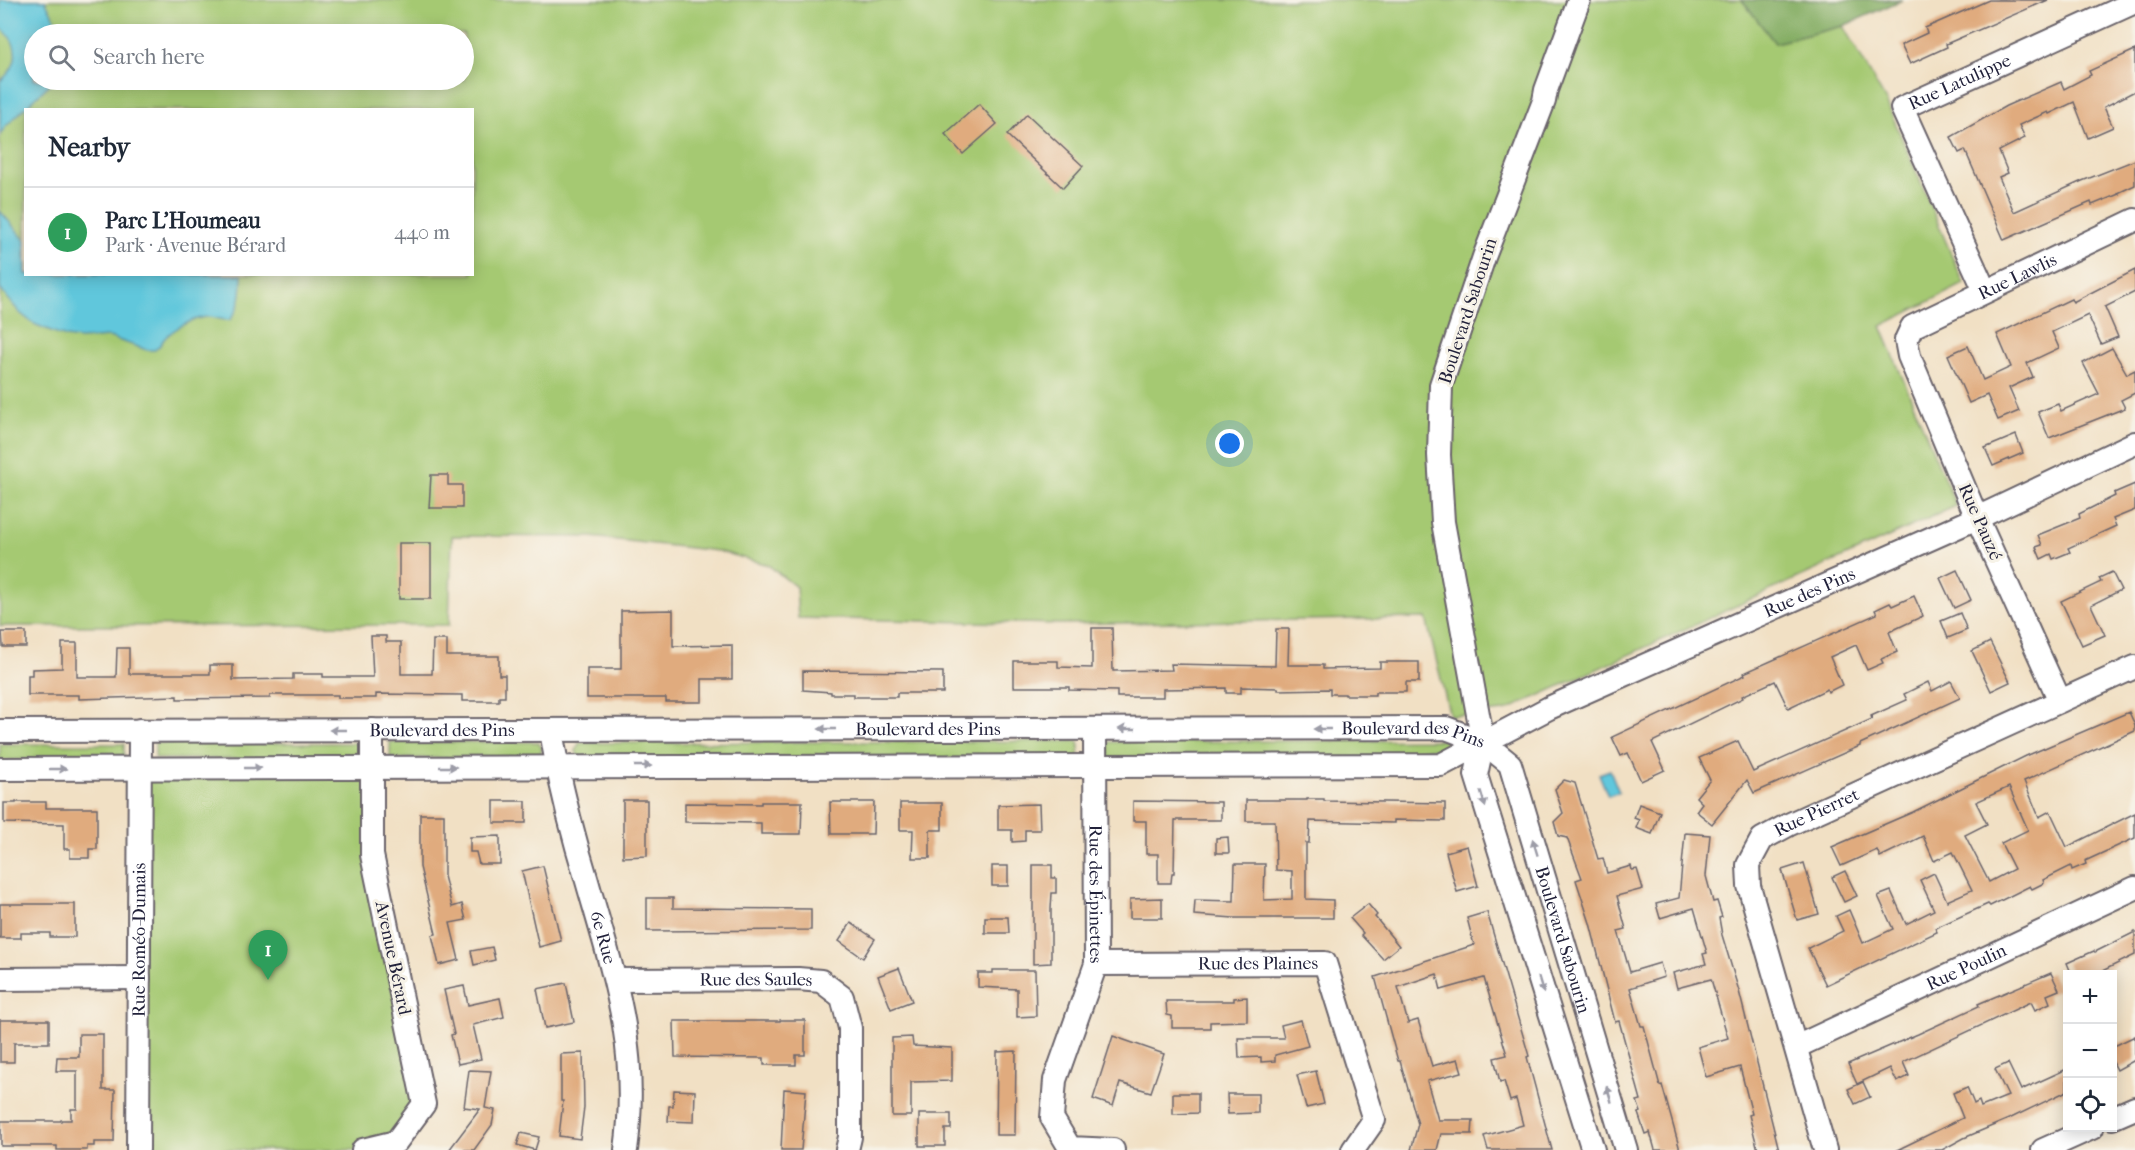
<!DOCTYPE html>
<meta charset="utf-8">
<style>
:root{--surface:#fff;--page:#f2f2f3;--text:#1f2937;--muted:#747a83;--line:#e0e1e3;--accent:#ea580c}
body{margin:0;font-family:"IM FELL French Canon",serif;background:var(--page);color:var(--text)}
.controls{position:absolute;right:18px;bottom:18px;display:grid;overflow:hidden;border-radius:0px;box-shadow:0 3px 15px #0003}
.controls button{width:54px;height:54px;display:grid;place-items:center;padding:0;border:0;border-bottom:2px solid var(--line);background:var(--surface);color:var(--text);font:30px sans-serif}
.you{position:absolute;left:1230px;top:444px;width:21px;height:21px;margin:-15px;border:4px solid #fff;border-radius:50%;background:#1a73e8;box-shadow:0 0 0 9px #1a73e833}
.badge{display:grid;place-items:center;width:39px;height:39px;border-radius:50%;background:var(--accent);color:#fff;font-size:20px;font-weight:700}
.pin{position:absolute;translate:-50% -50px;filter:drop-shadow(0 2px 3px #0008)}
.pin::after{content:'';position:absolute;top:32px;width:21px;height:18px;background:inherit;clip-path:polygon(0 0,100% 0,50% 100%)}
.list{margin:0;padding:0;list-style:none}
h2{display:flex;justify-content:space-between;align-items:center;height:78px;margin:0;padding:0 24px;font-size:26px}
h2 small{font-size:20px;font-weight:400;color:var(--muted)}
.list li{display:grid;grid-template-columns:39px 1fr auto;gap:18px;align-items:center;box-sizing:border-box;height:90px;padding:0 24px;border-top:2px solid var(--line)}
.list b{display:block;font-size:22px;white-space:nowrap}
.list p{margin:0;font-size:20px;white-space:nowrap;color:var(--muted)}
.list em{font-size:20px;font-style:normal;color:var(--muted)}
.icon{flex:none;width:33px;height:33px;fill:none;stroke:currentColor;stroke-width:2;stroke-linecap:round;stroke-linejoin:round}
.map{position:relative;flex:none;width:2135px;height:1150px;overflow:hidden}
.search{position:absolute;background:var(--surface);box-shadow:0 3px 15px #0003;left:24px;top:24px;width:450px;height:66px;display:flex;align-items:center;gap:15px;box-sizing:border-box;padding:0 21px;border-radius:33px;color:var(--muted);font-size:22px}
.panel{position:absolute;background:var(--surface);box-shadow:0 3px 15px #0003;left:24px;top:108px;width:450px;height:168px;border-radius:0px}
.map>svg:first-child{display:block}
.green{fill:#a5c972;stroke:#647656;stroke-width:1.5;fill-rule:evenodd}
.forest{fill:#84ad64;stroke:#536850;stroke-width:1.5}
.water{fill:#60c7dc;stroke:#41748c;stroke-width:1.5}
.building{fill:#e0ab7e;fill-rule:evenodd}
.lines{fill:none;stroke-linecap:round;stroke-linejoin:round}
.minor-casing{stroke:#6a646b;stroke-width:26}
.minor{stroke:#fff;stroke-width:22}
.oneway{fill:#9c9ca7}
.labels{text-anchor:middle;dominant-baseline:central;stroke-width:6;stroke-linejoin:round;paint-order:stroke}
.street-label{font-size:18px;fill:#22223b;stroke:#f7f3e8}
</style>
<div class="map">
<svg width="2135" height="1150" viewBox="0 0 2135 1150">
<rect width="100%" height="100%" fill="#f7f3e8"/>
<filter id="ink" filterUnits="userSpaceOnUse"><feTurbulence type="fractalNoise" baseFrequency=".0167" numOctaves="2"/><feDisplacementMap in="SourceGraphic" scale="12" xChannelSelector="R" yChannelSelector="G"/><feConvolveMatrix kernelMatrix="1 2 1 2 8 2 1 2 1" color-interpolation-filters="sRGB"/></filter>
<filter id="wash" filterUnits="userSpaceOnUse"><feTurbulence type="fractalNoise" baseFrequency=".008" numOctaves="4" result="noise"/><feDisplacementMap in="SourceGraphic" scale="24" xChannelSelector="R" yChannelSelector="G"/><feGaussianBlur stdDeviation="1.35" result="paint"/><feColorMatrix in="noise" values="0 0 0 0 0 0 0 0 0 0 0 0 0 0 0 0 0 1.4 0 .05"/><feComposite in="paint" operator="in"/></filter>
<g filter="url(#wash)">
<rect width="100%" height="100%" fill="#f1e0c4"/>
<g class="green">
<path d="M0,0h1742l33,43 68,-17 43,75 78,183 -83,42 75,180 -451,205 -55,5 -24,-98 -367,6 -261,-6 -2,-31 -28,-22 -50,-14 -127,-14 -139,-1 -3,89 -449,1zM34,34h430v46h-430zM26,110h446v164h-446z"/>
<polygon points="1456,740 1456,749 1423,749 1404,757 1109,759 1108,742"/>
<polygon points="1079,741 1079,758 579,759 576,751 579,743"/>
<polygon points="390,742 538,742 542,748 540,756 390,759"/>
<rect x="155" y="743" width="205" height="16"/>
<polygon points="0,744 124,744 124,759 0,760"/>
<polygon points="372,767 372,855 424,1104 396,1142 363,1150 138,1150 140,768"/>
</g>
<polygon class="forest" points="1742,0 1902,0 1843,26 1775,43"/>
<g class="water">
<path d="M0,0h45l17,34h-28v46h20l-49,47 -5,8v-54c21,-16 20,-38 0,-54z"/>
<path d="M0,211l25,29 1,34 216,1c0,16 -1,32 -12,45 -11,1 -15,-4 -23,-3 -14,1 -34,12 -43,22 -3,5 -4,7 -9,11h-8l-38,-13 -29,2 -14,-2 -32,-13 -14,-11 -20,-24z"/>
<polygon points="1610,770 1619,792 1608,796 1599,774"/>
</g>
<g id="blocks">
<g class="building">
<polygon points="1989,0 2048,0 1946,44 1947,47 1910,64 1901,45 1927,33 1925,28"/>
<polygon points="2135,50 2135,91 2104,107 2113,127 2088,138 2074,102 2049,114 2048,112 2019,125 2025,138 1999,151 2008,173 1999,177 2014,212 2082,181 2135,160 2135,185 2118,193 2119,194 2092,205 2091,202 2004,240 1965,150 1959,153 1951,137 2006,106 2061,82 2064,89 2091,75 2089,71"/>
<polygon points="979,104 997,124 963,154 945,134"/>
<polygon points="1027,114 1083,166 1063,188 1007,135"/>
<polygon points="2135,270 2135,292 2105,307 2118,337 2101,344 2088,315 2052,332 2059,348 2027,363 2033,377 2009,388 2019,411 1998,420 1987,395 1969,403 1948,355 1968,346 1983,380 2011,367 1997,334 2071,299 2073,302"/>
<polygon points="2112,348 2127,374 2135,370 2135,393 2121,400 2125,408 2049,438 2038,412 2058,404 2061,411 2099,394 2083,363"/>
<polygon points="2016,435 2023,453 1993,466 1985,448"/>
<polygon points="431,475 448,475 448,485 462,485 462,508 429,508"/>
<polygon points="2135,484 2135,510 2113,519 2116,526 2068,548 2070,552 2053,559 2051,554 2041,559 2036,547 2042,545 2038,535 2080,518 2079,514 2115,496 2114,493"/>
<rect x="399" y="543" width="32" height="56"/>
<polygon points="1957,570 1971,600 1954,608 1940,578"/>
<polygon points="2112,572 2121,590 2091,605 2105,635 2082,645 2061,601 2101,582 2099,578"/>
<polygon points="1914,596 1923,616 1889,632 1897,652 1881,659 1883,663 1867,670 1856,645 1830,657 1842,685 1828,692 1827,689 1788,708 1775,681 1742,696 1743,698 1652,742 1665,770 1641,781 1628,753 1621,756 1612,737 1745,675 1744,673 1877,614 1875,610 1890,603 1892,606"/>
<polygon points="673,610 673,646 732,645 732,679 702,679 702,702 666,702 666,698 587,698 587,669 621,669 621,611"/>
<polygon points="1960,613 1967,630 1948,638 1941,621"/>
<polygon points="1092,628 1112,628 1113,671 1172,670 1171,664 1275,666 1276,629 1289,629 1288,665 1323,665 1323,669 1380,668 1380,662 1419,662 1419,682 1406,682 1406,692 1375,692 1375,695 1345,695 1345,694 1330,694 1330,689 1278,690 1278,688 1241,687 1241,693 1226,693 1226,688 1163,689 1163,697 1117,697 1117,691 1069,690 1069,687 1014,687 1014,661 1058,661 1058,667 1092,668"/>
<polygon points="2,632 26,632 26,647 3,647"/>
<polygon points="371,636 386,636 386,642 401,642 401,674 432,674 433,640 447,640 447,656 499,656 499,675 505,675 505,697 499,697 499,701 462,701 462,695 376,694 376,698 338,698 338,695 270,695 270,698 177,699 177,696 79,699 79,695 28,695 28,675 32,675 32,669 62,668 62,643 77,643 77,677 116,677 117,648 129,648 129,674 210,674 210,665 233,665 233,680 293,679 293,674 323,674 323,677 373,677"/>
<polygon points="1990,642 2010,682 1991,691 1972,651"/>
<polygon points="803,671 943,672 943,693 897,693 897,697 854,697 854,694 831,694 831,692 803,690"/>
<polygon points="1951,681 1960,698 1860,744 1860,746 1754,793 1747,780 1712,824 1696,811 1702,803 1696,797 1710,780 1699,758 1738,741 1753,772 1872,719 1871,716 1907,700 1904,694 1928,682 1932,691"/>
<path d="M2129,712l6,13v6l-111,50 15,36 11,-6 17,36 68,-34v25l-50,23 1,3 -14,6 -1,-4 -28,14 1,3 -12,6 -2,-3 -40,20 -2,-2 -53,24 2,4 -111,53 -18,-37 35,-17 -7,-15 13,-6 14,33 30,-14 -15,-33 13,-5 15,33 28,-14 -14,-30 14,-7 13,28 25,-11 -19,-38 -19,9 -11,-25 -43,21 -3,-7 -36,16 -9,-19 81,-35 113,-56zM2009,787l19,43 -27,13 13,26 -25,13 -24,-47 22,-11 -11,-22z"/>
<polygon points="1564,780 1575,783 1598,859 1603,858 1607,873 1631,866 1632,870 1637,869 1643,889 1617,896 1626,929 1618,931 1630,972 1660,963 1664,977 1630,988 1641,1026 1644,1026 1660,1086 1662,1085 1680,1150 1655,1150 1650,1132 1645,1134 1638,1113 1641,1112 1637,1101 1641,1100 1619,1021 1615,1022 1590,923 1576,880 1582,878 1567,838 1558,836 1554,822 1563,813 1555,789"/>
<polygon points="1307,799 1324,799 1324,801 1445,803 1445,821 1394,820 1394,823 1310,821 1309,843 1306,843 1306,899 1333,900 1333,918 1234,918 1194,915 1195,900 1234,901 1235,864 1265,864 1264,900 1292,899 1292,871 1276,870 1275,821 1246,821 1246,800 1307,800"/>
<polygon points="623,800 647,800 647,856 623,857"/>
<rect x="494" y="801" width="32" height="22"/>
<polygon points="1133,801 1221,802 1221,820 1175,820 1174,873 1172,873 1171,883 1158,883 1158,854 1146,854 1146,821 1133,821"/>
<polygon points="16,802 46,802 46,808 97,808 97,849 89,849 89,858 70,858 70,849 64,849 64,824 4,823 4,803 16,803"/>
<polygon points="761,802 802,802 801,834 761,834 761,823 685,822 685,803 761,804"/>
<polygon points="830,802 874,802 873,834 831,834"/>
<polygon points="900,803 942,803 942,830 930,830 930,858 912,858 913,830 900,830"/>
<polygon points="1039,804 1040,830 1025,830 1025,841 1012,842 1012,830 998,830 998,805"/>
<polygon points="1639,804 1660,812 1652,834 1636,828 1639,820 1634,818"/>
<polygon points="420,814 444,814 444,876 452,907 462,904 466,920 450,923 459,960 439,965 432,935 436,934 420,867"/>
<polygon points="1685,833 1710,835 1706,876 1713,902 1717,901 1722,917 1719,918 1722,935 1739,991 1779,1150 1758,1150 1749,1115 1752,1114 1740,1067 1706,1077 1698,1047 1728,1038 1711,979 1677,988 1673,973 1706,964 1703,954 1707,953 1694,908 1660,918 1656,904 1679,898"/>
<polygon points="500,836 500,864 479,864 476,852 470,852 470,837"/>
<polygon points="1228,837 1229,853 1216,853 1216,838"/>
<polygon points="1467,846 1478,886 1457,892 1446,852"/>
<polygon points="1804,863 1819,914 1797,920 1782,870"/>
<polygon points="1033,865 1052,865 1052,878 1056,878 1056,893 1052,893 1051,909 1051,963 1033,964"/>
<polygon points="543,866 561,941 539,947 522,871"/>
<rect x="992" y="866" width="16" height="20"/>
<polygon points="1845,871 1857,896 1844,902 1832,877"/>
<polygon points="647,898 673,898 673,908 811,909 811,930 647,931"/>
<polygon points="1162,898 1162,918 1130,918 1130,899"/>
<polygon points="0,904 75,904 75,937 50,937 50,933 21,933 21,938 0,938"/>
<polygon points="1368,904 1377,915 1375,917 1399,946 1383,959 1361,935 1363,933 1350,918"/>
<polygon points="1487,912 1529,1056 1527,1057 1552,1150 1488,1150 1484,1136 1523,1125 1516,1099 1510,1101 1504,1081 1500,1082 1494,1058 1507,1055 1484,978 1441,990 1437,974 1398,987 1408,1023 1418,1020 1432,1066 1458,1059 1462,1072 1427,1081 1438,1120 1473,1120 1472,1134 1441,1134 1437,1150 1411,1150 1418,1124 1400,1061 1398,1061 1375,977 1474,945 1467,918"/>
<polygon points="985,917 1008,917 1009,933 985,933"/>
<polygon points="851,923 875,939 863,958 839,941"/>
<polygon points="2135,932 2135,955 2094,975 2072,975 2067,963 2094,951 2095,952"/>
<polygon points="492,947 495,960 474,965 471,951"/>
<polygon points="899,968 912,1001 891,1009 878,976"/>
<polygon points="993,970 1035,970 1036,1016 1017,1017 1017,989 978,987 978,973 993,973"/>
<polygon points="2051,973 2059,990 2047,995 2050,1003 2035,1010 2031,1002 1903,1062 1909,1076 1897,1082 1890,1068 1857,1084 1848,1064 1918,1034 1979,1006 1978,1004"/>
<polygon points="566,983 574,1022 545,1028 537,989"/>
<polygon points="464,986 468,1005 500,998 504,1017 473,1025 481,1059 458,1064 451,1035 454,1034 444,990"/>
<polygon points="1247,997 1247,1021 1210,1022 1210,1028 1172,1028 1172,1016 1167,1015 1166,1001 1234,1001 1234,998"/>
<polygon points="0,1020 49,1020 49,1043 14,1043 14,1062 0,1062"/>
<polygon points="780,1020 805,1020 805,1055 796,1055 796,1065 764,1065 764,1058 675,1057 674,1021 780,1021"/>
<polygon points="1301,1020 1308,1046 1275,1055 1275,1061 1261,1062 1261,1057 1239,1058 1238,1038 1284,1038 1281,1025"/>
<polygon points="79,1034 103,1034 103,1090 115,1090 114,1142 94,1142 94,1146 87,1146 87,1150 57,1150 57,1146 1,1146 1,1121 61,1121 61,1120 71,1120 71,1109 77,1109 77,1071 56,1071 57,1057 79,1057"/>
<polygon points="1113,1036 1164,1054 1151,1092 1120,1083 1113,1106 1093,1099"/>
<polygon points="2135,1036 2135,1060 2117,1070 2112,1060 2112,1047"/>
<polygon points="912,1037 913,1046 952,1048 952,1081 911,1082 911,1116 892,1116 892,1038"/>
<polygon points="1016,1051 1015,1135 996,1135 997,1052"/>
<polygon points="583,1053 584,1107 580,1139 559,1136 563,1101 561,1101 561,1054"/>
<polygon points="2008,1063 2021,1090 2067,1069 2067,1091 2011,1118 1964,1138 1942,1150 1897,1150 1963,1118 1953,1093 1967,1087 1974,1104 1979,1101 1981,1107 2008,1096 1995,1069"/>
<polygon points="469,1070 491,1071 485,1108 495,1110 492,1125 474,1150 449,1150 480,1109 464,1107"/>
<polygon points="1316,1071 1324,1104 1306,1108 1297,1075"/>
<polygon points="1863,1082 1870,1097 1855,1104 1848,1089"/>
<polygon points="784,1089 806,1091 801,1150 781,1150"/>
<polygon points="674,1090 695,1091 694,1122 668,1121 669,1106 673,1106"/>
<polygon points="1173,1093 1198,1093 1198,1113 1173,1114"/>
<polygon points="1227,1094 1258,1094 1258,1113 1228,1114"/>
<polygon points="919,1114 951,1114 951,1129 945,1129 945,1146 919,1146"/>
<polygon points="521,1133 539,1137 535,1150 517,1145"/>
</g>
</g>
</g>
<g filter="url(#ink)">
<use href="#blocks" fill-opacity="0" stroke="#6a646b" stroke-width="1.5"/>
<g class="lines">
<g class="minor-casing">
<g id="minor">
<polyline points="1579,0 1546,90 1544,101 1484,257 1441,385 1439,455 1443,522 1483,742 1476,775 1593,1150"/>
<path id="s1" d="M1985,291l-83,-183 233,-106"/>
<path id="s2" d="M2060,701l-83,-183 -68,-162 -3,-16 6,-13 223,-107"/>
<path id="s3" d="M1095,729l1,235 -41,116 -3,38 18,30 43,2"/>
<path id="s4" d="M551,730c8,51 21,102 36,151 27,95 53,168 39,269"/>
<path id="s5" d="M0,731l1446,-3 37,14 27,22 116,386"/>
<path id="s6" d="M0,769l1441,-4 108,-57 428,-190 158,-75"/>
<path id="s7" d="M1096,964l229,-1 49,157 -21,30"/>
<polyline points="0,979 139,978"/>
<path id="s8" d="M616,980l182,-1 23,2 21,16 8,31v109l-3,13"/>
<path id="s9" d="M1796,1047l339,-159"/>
<polyline points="2112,1118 2135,1108"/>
<path id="s10" d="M138,1150l2,-420"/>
<polyline points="363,1150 396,1142 424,1104 372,855 372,730"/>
<path id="s11" d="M1825,1150l-76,-264 -1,-21 14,-26 26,-14 347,-158"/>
<polyline points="2043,1150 2092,1128"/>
</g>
</g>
<use href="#minor" class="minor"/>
</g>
<defs><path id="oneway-solid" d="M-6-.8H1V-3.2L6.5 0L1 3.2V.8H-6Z" transform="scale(1.5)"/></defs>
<g class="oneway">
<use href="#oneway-solid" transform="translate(827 729) rotate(180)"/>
<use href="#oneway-solid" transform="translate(1127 729) rotate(180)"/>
<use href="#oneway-solid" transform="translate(1322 729) rotate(180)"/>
<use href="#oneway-solid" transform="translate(338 730) rotate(180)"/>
<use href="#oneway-solid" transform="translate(643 766)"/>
<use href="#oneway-solid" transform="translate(448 767)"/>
<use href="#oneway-solid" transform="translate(253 768)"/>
<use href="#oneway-solid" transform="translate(58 769)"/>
<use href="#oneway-solid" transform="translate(1483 799) rotate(73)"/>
<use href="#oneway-solid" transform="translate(1535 847) rotate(-107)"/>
<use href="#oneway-solid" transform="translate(1541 985) rotate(73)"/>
<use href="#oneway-solid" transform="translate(1609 1094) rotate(-107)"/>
</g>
</g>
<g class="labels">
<g class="street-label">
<text stroke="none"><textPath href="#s1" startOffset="264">Rue Latulippe</textPath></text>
<text stroke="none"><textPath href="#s2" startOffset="524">Rue Lawlis</textPath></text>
<text transform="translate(1468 311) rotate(-72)">Boulevard Sabourin</text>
<text transform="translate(1980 522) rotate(66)">Rue Pauzé</text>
<text stroke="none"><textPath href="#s6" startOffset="1848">Rue des Pins</textPath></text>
<text stroke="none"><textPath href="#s5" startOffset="928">Boulevard des Pins</textPath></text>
<text stroke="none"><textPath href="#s5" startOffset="442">Boulevard des Pins</textPath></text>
<text stroke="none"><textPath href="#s5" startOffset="1414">Boulevard des Pins</textPath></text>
<text stroke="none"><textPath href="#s11" startOffset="386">Rue Pierret</textPath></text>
<text stroke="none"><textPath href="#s3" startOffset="165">Rue des Épinettes</textPath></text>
<text stroke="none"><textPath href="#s4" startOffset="214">6e Rue</textPath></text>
<text stroke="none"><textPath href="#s10" startOffset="210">Rue Roméo-Dumais</textPath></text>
<text stroke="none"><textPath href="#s5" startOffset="1704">Boulevard Sabourin</textPath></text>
<text transform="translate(393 958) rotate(78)">Avenue Bérard</text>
<text stroke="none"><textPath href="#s7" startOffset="162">Rue des Plaines</textPath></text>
<text stroke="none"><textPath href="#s9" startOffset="188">Rue Poulin</textPath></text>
<text stroke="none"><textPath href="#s8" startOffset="140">Rue des Saules</textPath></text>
</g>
</g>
</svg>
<div class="controls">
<button>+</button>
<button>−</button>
<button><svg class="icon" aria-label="locate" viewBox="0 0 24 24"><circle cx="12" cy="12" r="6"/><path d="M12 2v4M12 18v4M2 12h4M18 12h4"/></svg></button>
</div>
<div class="you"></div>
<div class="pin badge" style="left:268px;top:980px;background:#2e9e5b">1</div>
<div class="search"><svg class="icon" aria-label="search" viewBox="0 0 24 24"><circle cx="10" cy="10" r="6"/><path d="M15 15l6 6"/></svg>Search here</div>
<section class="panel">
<h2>Nearby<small></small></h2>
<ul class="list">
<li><span class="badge" style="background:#2e9e5b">1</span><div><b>Parc L'Houmeau</b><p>Park · Avenue Bérard</p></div><em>440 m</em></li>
</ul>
</section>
</div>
